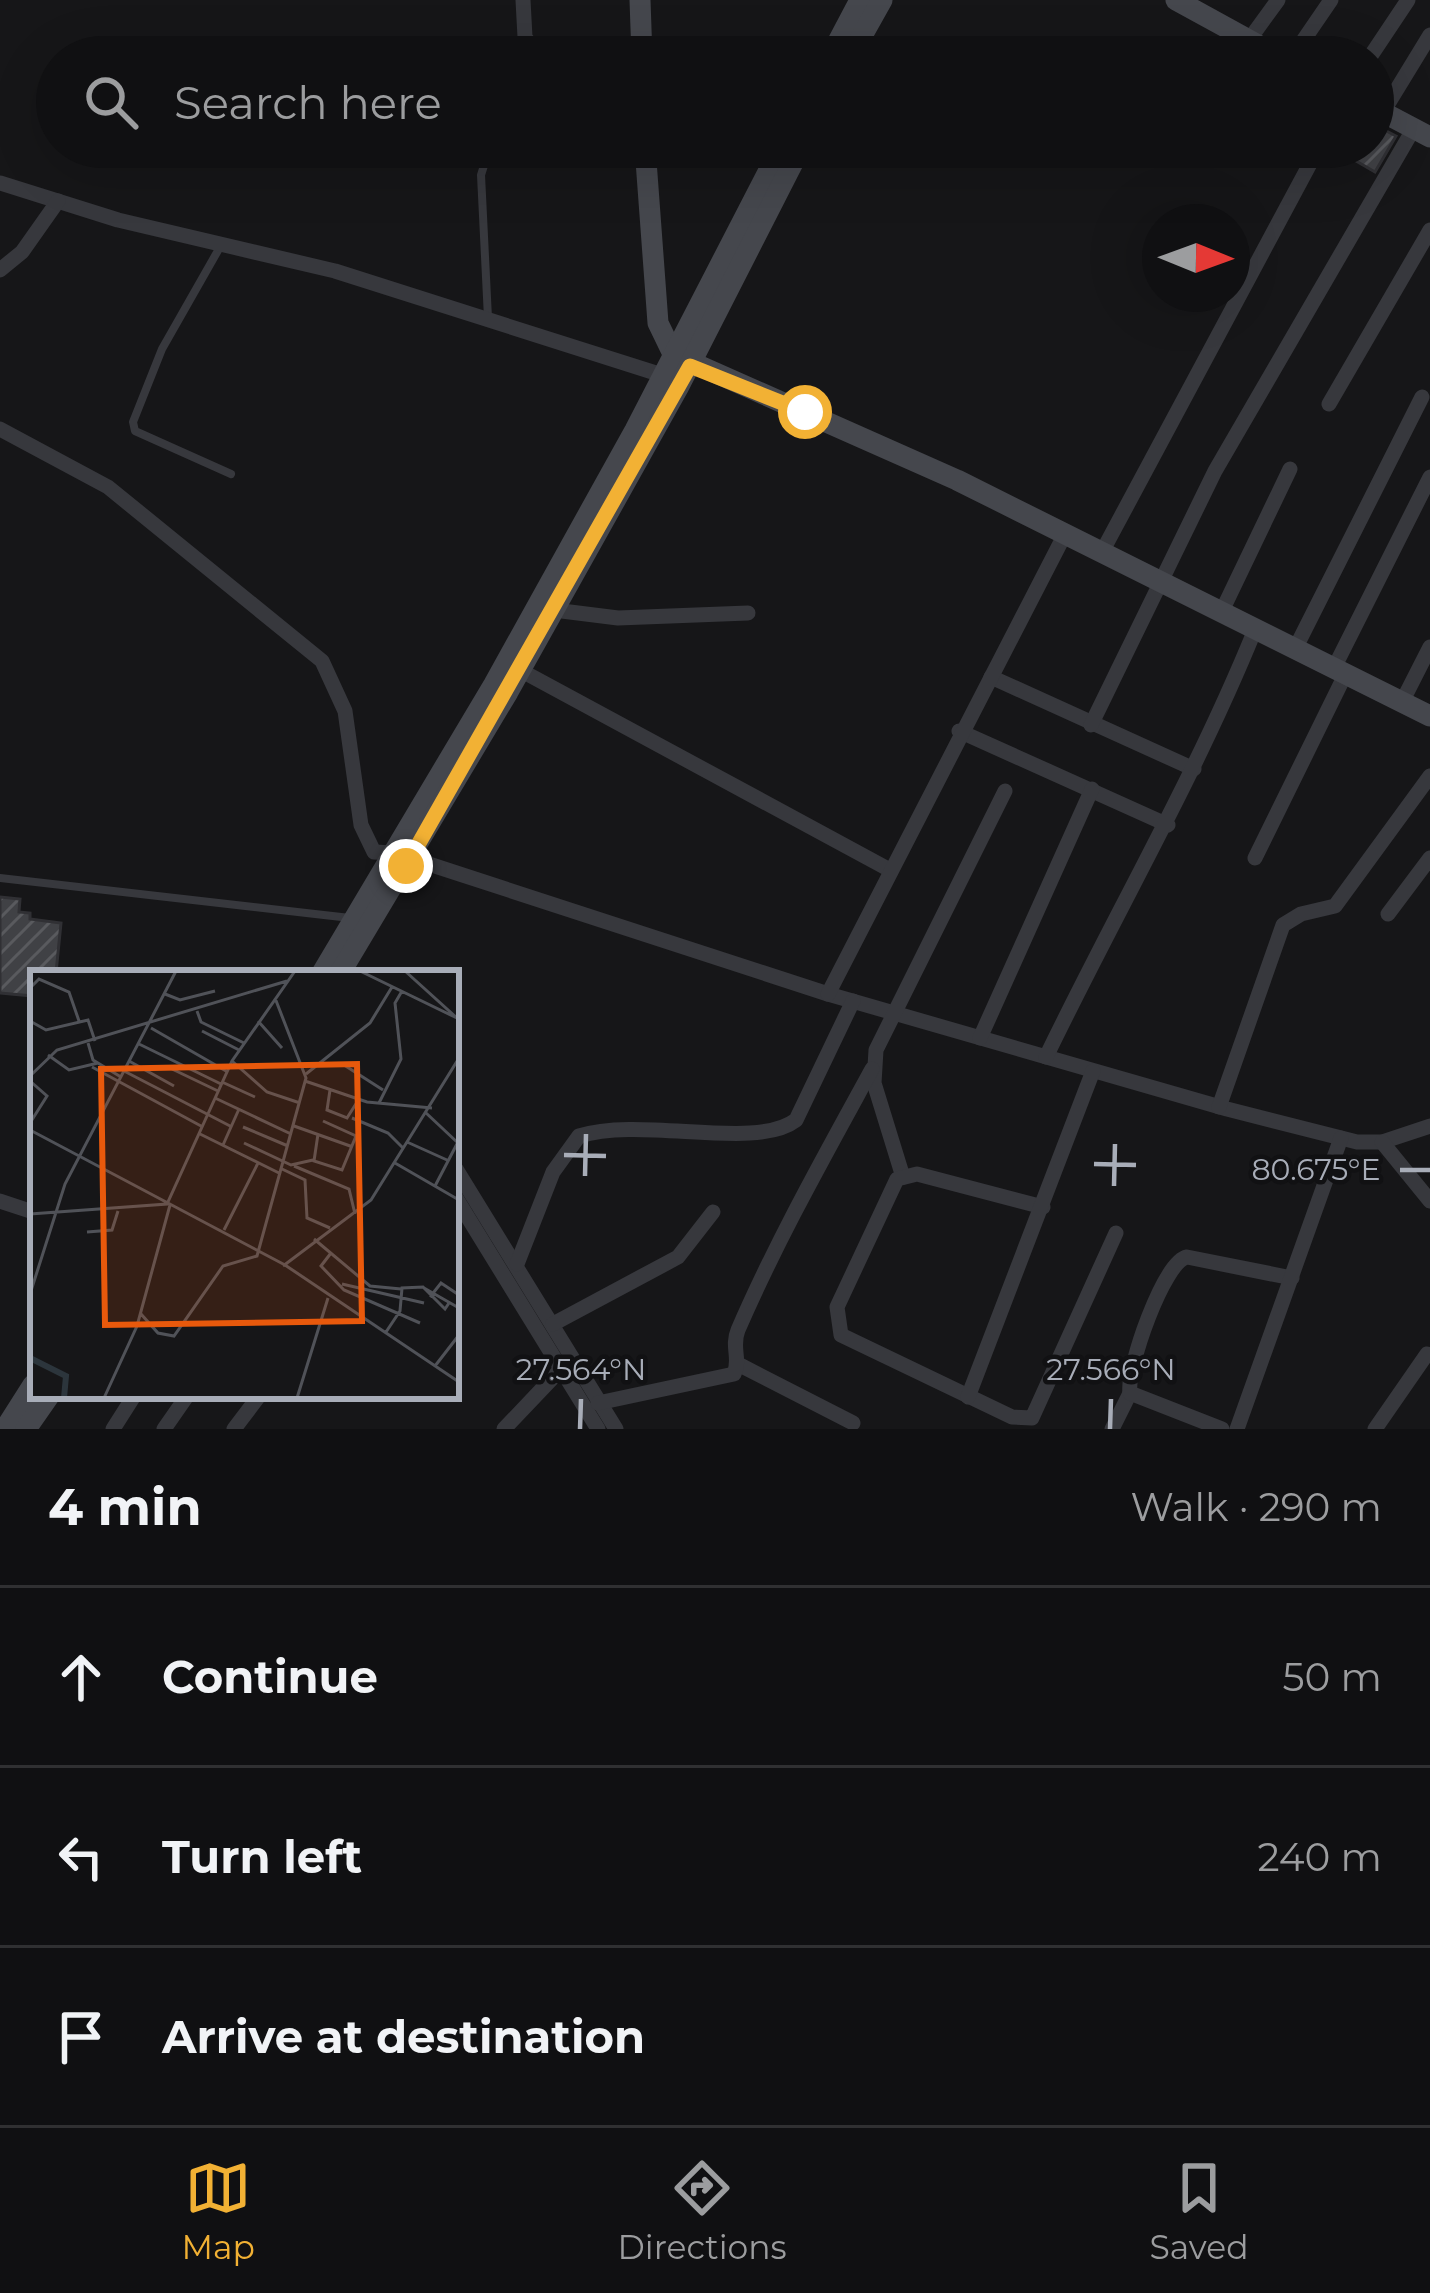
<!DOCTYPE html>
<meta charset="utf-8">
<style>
:root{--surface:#101012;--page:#19191b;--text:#f1f3f6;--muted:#9c9d9f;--line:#303032;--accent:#f2b134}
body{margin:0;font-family:Montserrat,sans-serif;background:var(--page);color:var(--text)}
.compass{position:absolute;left:1142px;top:204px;width:108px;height:108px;border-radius:50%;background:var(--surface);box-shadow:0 12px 48px #0002;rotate:91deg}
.stop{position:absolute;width:36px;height:36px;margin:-27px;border:9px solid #f2b134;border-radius:50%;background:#fff}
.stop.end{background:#f2b134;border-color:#fff;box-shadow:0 3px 12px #0008}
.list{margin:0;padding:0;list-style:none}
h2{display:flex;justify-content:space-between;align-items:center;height:156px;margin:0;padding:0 48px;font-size:51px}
h2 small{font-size:39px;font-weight:400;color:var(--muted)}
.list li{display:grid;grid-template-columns:78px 1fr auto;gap:36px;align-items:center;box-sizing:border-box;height:180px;padding:0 48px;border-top:3px solid var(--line)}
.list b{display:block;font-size:45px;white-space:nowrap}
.list em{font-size:39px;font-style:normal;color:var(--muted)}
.icon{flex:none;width:66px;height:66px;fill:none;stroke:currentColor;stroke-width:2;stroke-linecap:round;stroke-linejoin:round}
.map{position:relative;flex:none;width:1430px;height:1429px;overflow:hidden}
.search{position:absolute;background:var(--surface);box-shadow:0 12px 48px #0002;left:36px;right:36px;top:36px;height:132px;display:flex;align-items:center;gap:30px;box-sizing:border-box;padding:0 42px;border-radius:66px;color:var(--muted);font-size:45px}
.sheet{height:696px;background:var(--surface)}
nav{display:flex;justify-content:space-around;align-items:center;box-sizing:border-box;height:168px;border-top:3px solid var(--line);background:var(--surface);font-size:33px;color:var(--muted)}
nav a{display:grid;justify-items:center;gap:6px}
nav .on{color:var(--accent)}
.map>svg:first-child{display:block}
.building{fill:url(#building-hatch);stroke:#303034;stroke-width:3}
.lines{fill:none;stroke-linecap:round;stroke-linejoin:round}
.lane{stroke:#37383d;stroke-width:8}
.street{stroke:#37383d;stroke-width:15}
.secondary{stroke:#45474d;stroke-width:21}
.route{stroke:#f2b134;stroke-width:15}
.ticks{fill:none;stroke:#a8adb8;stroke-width:4.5}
.inset-river{fill:none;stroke:#2c353c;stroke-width:6}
.inset-road{fill:none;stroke:#505258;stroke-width:3}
.view{fill:#e8590c;fill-opacity:0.15;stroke:#e8590c;stroke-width:6}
.inset-edge{fill:none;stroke:#a8adb8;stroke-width:6}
.ticks-label{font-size:30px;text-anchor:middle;fill:#a8adb8;stroke:#111113;stroke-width:9;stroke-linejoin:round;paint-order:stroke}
</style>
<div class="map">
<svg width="1430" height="1429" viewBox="0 0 1430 1429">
<defs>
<pattern id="building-hatch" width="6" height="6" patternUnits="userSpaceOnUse" patternTransform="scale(3)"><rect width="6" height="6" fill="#404145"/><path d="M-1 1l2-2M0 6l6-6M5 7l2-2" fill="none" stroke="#595a5e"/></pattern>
</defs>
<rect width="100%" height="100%" fill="#161618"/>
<g class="building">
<polygon points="1373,124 1396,136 1375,172 1332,147 1373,147"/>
<polygon points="0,897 20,899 19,912 30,913 30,919 61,923 56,973 33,973 33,996 0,993"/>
</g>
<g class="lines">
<g class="lane">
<polyline points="220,247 162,349 133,422 135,431 231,474"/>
<polyline points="488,318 481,175 487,156 639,147"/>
<polyline points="0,878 350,918"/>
</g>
<g class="street">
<polyline points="523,0 525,37 539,57"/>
<polyline points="1249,40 1278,0"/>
<polyline points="1292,57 1331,0"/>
<polyline points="1370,57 1408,0"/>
<polyline points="1383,112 1430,35"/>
<polyline points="0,183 118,220 335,271 662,375"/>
<polyline points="0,270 22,252 58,201"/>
<polyline points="1329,404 1430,230"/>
<polyline points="0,429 108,487 322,661 345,711 361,825 374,852 395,853 828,994 1227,1109 1357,1142 1382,1142 1430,1126"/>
<polyline points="1102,552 1319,147"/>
<polyline points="554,610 618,618 748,613"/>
<polyline points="1221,613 1290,469"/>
<polyline points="1294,651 1422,397"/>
<polyline points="1334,668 1430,477"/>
<polyline points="520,670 890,870"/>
<polyline points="991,677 1194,769"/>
<polyline points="1403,700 1430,647"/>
<polyline points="1091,725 1215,471 1414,128"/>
<polyline points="959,731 1168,825"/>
<polyline points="1255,858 1346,673"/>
<polyline points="1388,914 1430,858"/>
<polyline points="828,994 1065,534"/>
<polyline points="980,1038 1092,789"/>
<path d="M1046,1057c69,-143 148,-278 208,-425"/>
<polyline points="1219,1107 1283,925 1301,914 1335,906 1430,776"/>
<polyline points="1382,1142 1430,1201"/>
<polyline points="456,1169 616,1429"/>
<polyline points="903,1177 874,1083 876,1050 1005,791"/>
<polyline points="456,1198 598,1429"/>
<polyline points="0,1201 33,1212"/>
<polyline points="1043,1207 917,1174 897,1179 837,1307 841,1335 1012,1417 1032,1418 1116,1233"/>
<path d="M517,1264l36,-92 26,-36c63,-20 177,15 217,-16l57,-119"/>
<polyline points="553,1324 678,1257 713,1212"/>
<polyline points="738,1364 853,1423"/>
<polyline points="968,1397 1093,1071"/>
<path d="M598,1403l136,-29c7,-15 -3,-27 4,-44 39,-90 87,-175 134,-261"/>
<polyline points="113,1429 134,1396"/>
<polyline points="164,1429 187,1396"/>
<polyline points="234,1429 259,1396"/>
<polyline points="504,1429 561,1369"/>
<polyline points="1112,1429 1130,1393"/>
<path d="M1222,1429l-92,-36c-4,-24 34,-132 57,-136l105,21"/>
<polyline points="1237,1429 1341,1138"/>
<polyline points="1375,1429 1427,1354"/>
</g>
<g class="secondary">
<polyline points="640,0 642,57"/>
<polyline points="1176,0 1280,57"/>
<polyline points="830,57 860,0"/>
<polyline points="850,57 882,0"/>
<polyline points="1373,107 1430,137"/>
<polyline points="645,147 658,323 673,354 957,480 1430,716"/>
<polyline points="322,973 494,684 635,430 781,147"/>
<polyline points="340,973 508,692 678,388 801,147"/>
<polyline points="5,1429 33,1385"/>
<polyline points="26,1429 49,1396"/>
</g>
</g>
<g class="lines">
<polyline class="route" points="406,866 690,366 805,412"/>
</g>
<path class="ticks" d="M564,1155l42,1M1094,1164l42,1M1400,1170h30M585,1176l1,-42M1114,1186l1,-42M580,1429l1,-30M1110,1429l1,-30"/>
<g transform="translate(30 970)">
<rect width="429" height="429" fill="#161618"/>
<path class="inset-river" d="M0,388l36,18 -2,22"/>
<path class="inset-road" d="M330,1l99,48M375,1l52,47M0,18l9,-9 30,13 10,29M135,24l15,6 35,-9M167,41l4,11 43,21M0,51l16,9 42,-10 7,21M228,51l24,27M121,58l75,43M172,61l37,19M58,73l5,17 28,17M109,74l82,40M18,85l21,15 29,-7M99,91l45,25M202,91l35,31 33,11M314,95l39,25M62,97l109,59M142,99l46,22M94,101l108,56M276,104l64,-51 22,-36M0,106l27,-26 230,-69M0,111l17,15 -17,27M275,111l62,21 65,6M192,112l33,15M300,120l-3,20 20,8 12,-19M185,128l76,36M349,133l22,-44 -6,-56 7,-12M395,142l33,31M322,148l36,15 16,16M264,156l59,21M213,157l45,19M0,160l255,135 174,117M168,163l83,41M288,164l-4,27 28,9 14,-34 -33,-15M377,172l40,18M214,173l47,22 22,-5M193,175l16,-36M365,193l64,37M264,196l55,23 6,25M252,199l23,11 2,38 23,10M405,216l24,-46M0,244l137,-10 65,-143 63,-90M194,260l34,-67M57,262l25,-2 6,-19M284,269l56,47 31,3M301,283l-10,13 23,24 76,33M253,296l88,-66 88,-142M312,314l82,19M394,318l35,20M0,324l35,-110 111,-213M400,327l11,-14 18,12M111,344l17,19 16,3 49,-70 34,-10 49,-178 -31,-80M356,362l14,-21 2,-23 21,-1 22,22 4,-6M405,396l24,-31M74,428l33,-72 33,-121M267,428l31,-100"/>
<path class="view" d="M327,94l5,257 -257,4 -4,-256z"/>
<rect width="429" height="429" class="inset-edge"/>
</g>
<g class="ticks-label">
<text x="1316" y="1180">80.675°E</text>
<text x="581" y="1380">27.564°N</text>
<text x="1111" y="1380">27.566°N</text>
</g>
</svg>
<svg class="compass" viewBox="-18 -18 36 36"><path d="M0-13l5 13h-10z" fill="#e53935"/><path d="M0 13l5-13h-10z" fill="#9c9d9f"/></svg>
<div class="stop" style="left:805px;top:412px"></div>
<div class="stop end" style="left:406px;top:866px"></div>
<div class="search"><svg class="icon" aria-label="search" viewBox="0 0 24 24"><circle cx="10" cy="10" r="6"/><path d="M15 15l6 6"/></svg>Search here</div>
</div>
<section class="sheet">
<h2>4 min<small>Walk · 290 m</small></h2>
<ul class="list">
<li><svg class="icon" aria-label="ahead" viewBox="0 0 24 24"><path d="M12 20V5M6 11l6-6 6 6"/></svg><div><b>Continue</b></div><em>50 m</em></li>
<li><svg class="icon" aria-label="left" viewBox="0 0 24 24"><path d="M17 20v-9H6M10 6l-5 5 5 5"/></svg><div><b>Turn left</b></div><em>240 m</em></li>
<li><svg class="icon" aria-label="arrive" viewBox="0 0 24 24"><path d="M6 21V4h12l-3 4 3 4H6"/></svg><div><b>Arrive at destination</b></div></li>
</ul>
</section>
<nav>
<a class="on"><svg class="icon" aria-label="map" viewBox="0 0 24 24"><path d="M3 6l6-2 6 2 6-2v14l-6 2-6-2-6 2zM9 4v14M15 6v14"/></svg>Map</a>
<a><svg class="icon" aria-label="directions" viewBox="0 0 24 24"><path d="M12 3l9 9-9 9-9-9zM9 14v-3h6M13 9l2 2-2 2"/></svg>Directions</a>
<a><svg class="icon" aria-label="saved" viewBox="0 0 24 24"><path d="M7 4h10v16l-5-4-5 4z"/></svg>Saved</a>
</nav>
